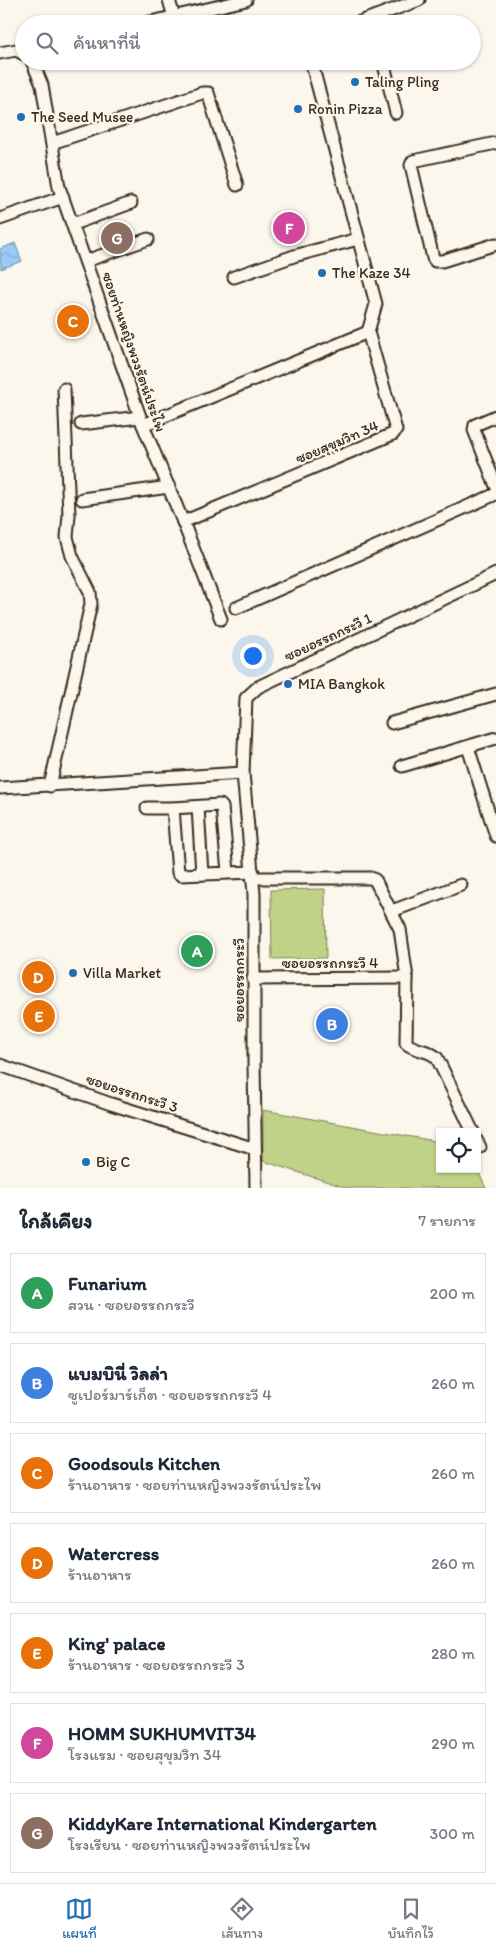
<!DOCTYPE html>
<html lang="th">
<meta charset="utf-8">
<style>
:root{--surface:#fff;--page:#f2f2f3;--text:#1f2937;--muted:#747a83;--line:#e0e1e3;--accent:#1f6fb2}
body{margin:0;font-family:Itim,"Playpen Sans Thai",sans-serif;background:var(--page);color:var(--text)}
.controls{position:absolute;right:15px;bottom:15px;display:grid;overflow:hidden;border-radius:0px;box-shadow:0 1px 4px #0004}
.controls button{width:45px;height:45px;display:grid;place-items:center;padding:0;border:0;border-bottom:1px solid var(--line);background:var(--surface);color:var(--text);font:25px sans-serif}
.you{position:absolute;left:252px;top:655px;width:18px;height:18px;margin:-12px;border:4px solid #fff;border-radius:50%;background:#1a73e8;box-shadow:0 0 0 8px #1a73e833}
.badge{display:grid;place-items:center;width:32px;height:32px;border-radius:50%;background:var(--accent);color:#fff;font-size:16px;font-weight:700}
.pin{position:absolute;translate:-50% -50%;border:2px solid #fff;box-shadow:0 1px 5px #0006}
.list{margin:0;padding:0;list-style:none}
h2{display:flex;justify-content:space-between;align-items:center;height:65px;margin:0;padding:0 20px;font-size:21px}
h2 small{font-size:16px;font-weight:400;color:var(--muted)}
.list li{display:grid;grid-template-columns:32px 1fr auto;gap:15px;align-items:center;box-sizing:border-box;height:80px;margin:0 10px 10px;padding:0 10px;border:1px solid var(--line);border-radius:0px}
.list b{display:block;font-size:19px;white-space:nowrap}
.list p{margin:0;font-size:16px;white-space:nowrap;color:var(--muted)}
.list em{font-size:16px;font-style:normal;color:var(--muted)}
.icon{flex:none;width:28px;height:28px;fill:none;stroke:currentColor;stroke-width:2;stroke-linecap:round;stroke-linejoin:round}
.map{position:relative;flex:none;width:496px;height:1188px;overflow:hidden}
.search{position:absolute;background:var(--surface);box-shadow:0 1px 4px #0004;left:15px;right:15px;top:15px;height:55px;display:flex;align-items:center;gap:12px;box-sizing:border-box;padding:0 18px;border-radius:28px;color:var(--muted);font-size:19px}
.sheet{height:695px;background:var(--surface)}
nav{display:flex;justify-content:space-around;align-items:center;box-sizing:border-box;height:70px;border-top:1px solid var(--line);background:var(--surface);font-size:14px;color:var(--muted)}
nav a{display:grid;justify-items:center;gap:2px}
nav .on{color:var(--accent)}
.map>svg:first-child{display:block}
.green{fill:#c0d287;stroke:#7e7e52}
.water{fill:url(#water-waves);stroke:#738ba0}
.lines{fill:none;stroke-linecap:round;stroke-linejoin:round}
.minor-casing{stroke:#3b2a1e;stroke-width:15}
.minor{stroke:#fbf7ec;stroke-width:11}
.poi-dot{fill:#1f6fb2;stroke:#fbf7ec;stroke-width:2}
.labels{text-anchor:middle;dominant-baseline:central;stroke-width:4.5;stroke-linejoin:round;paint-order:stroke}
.poi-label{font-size:15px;fill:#3b2a1e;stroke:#fbf7ec;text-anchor:start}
.street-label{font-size:15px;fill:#3b2a1e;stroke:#fbf7ec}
</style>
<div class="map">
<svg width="496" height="1188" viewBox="0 0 496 1188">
<defs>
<pattern id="water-waves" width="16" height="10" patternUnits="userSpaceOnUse" patternTransform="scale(1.25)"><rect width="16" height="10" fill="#99cbf6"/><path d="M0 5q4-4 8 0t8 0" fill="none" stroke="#85aed2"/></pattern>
</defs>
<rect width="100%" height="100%" fill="#fbf7ec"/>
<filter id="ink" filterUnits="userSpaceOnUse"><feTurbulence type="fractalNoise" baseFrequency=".02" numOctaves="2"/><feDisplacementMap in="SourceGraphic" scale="10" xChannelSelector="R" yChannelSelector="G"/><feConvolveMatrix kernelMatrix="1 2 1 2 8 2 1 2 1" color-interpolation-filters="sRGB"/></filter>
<g filter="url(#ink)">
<g class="green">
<polygon points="325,889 326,958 272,959 271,890"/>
<polygon points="263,1110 440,1142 440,1169 477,1169 486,1188 347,1188 263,1161"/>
</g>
<polygon class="water" points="15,243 22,261 1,269 0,249"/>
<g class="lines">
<g class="minor-casing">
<g id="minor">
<polyline points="169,0 174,17"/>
<polyline points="142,24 246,0"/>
<polyline points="355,24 419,0"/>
<polyline points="0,53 16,50 24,54"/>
<polyline points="32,61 42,85 59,187 143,425 183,522 221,619"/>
<polyline points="383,61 396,113"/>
<polyline points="52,143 202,93 208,93 237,185"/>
<polyline points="496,143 413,161 411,165 433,258 435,261 442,261 496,244"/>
<polyline points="0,219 63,197"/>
<polyline points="73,224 131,203"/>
<polyline points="86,261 148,239"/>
<polyline points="234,277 294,256 358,239"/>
<polyline points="496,416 475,425 474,430 496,486"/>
<polyline points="81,424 140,417"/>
<polyline points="143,425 368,332"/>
<polyline points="82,499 169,487"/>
<polyline points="183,522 393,434 396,430 368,332 376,304 311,61"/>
<polyline points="236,608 496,494"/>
<polyline points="392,723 496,694"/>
<polyline points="468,747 496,836"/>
<polyline points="402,766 496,738"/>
<polyline points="243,773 254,894 254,1063 256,1188"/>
<polyline points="50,786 91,604 90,592 72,556 67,537 69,515 64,389"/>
<polyline points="0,788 243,773 246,698 258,687 496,574"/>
<polyline points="198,807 202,874"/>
<polyline points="147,808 173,808"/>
<polyline points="228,872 222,807 220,805 173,808 178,873 181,875 253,872"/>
<path d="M253,878h118l4,2 25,49 7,49 -1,65c8,8 23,6 31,15l36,74"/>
<polyline points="392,911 461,885"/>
<polyline points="253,979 407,978"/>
<polyline points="0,1065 111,1104 255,1149"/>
<polyline points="477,1141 480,1147"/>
</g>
</g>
<use href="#minor" class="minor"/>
</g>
</g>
<g class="poi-dot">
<circle cx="355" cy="82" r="5"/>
<circle cx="298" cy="109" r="5"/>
<circle cx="21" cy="117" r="5"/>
<circle cx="322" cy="273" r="5"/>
<circle cx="288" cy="684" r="5"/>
<circle cx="73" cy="973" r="5"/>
<circle cx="86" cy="1162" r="5"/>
</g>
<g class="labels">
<g class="poi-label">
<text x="365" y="82">Taling Pling</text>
<text x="308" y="109">Ronin Pizza</text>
<text x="31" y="117">The Seed Musee</text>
<text x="332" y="273">The Kaze 34</text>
<text x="298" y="684">MIA Bangkok</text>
<text x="83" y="973">Villa Market</text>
<text x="96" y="1162">Big C</text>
</g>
<g class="street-label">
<text transform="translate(134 352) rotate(71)">ซอยท่านหญิงพวงรัตน์ประไพ</text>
<text transform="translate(337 442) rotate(-23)">ซอยสุขุมวิท 34</text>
<text transform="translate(328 637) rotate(-25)">ซอยอรรถกระวี 1</text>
<text x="330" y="963">ซอยอรรถกระวี 4</text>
<text transform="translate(239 980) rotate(-90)">ซอยอรรถกระวี</text>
<text transform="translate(132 1093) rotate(18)">ซอยอรรถกระวี 3</text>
</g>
</g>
</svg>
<div class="controls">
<button><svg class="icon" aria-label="locate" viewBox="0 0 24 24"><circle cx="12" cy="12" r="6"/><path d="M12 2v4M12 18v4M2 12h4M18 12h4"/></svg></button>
</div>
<div class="you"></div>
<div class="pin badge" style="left:197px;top:951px;background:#2e9e5b">A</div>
<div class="pin badge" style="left:332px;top:1024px;background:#3f7fe0">B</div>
<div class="pin badge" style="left:73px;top:321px;background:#e8710a">C</div>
<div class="pin badge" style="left:38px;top:977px;background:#e8710a">D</div>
<div class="pin badge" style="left:39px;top:1016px;background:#e8710a">E</div>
<div class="pin badge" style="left:289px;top:228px;background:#d1479c">F</div>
<div class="pin badge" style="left:117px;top:238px;background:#8d6e63">G</div>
<div class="search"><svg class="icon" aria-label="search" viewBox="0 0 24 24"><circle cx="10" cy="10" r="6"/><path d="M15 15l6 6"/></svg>ค้นหาที่นี่</div>
</div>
<section class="sheet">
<h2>ใกล้เคียง<small>7 รายการ</small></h2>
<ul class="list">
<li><span class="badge" style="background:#2e9e5b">A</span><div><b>Funarium</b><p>สวน · ซอยอรรถกระวี</p></div><em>200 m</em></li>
<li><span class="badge" style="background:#3f7fe0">B</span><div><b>แบมบินี่ วิลล่า</b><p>ซูเปอร์มาร์เก็ต · ซอยอรรถกระวี 4</p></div><em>260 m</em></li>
<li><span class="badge" style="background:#e8710a">C</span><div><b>Goodsouls Kitchen</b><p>ร้านอาหาร · ซอยท่านหญิงพวงรัตน์ประไพ</p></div><em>260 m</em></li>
<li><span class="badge" style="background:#e8710a">D</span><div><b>Watercress</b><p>ร้านอาหาร</p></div><em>260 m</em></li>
<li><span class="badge" style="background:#e8710a">E</span><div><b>King' palace</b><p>ร้านอาหาร · ซอยอรรถกระวี 3</p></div><em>280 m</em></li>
<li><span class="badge" style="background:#d1479c">F</span><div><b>HOMM SUKHUMVIT34</b><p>โรงแรม · ซอยสุขุมวิท 34</p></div><em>290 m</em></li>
<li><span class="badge" style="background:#8d6e63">G</span><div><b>KiddyKare International Kindergarten</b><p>โรงเรียน · ซอยท่านหญิงพวงรัตน์ประไพ</p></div><em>300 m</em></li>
</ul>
</section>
<nav>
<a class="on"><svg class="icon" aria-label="map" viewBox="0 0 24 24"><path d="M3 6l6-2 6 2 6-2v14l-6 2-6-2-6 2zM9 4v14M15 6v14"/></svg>แผนที่</a>
<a><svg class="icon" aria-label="directions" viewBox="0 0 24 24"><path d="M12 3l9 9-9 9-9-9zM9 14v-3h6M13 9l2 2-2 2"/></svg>เส้นทาง</a>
<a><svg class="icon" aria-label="saved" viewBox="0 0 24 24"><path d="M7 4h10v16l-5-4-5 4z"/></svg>บันทึกไว้</a>
</nav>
